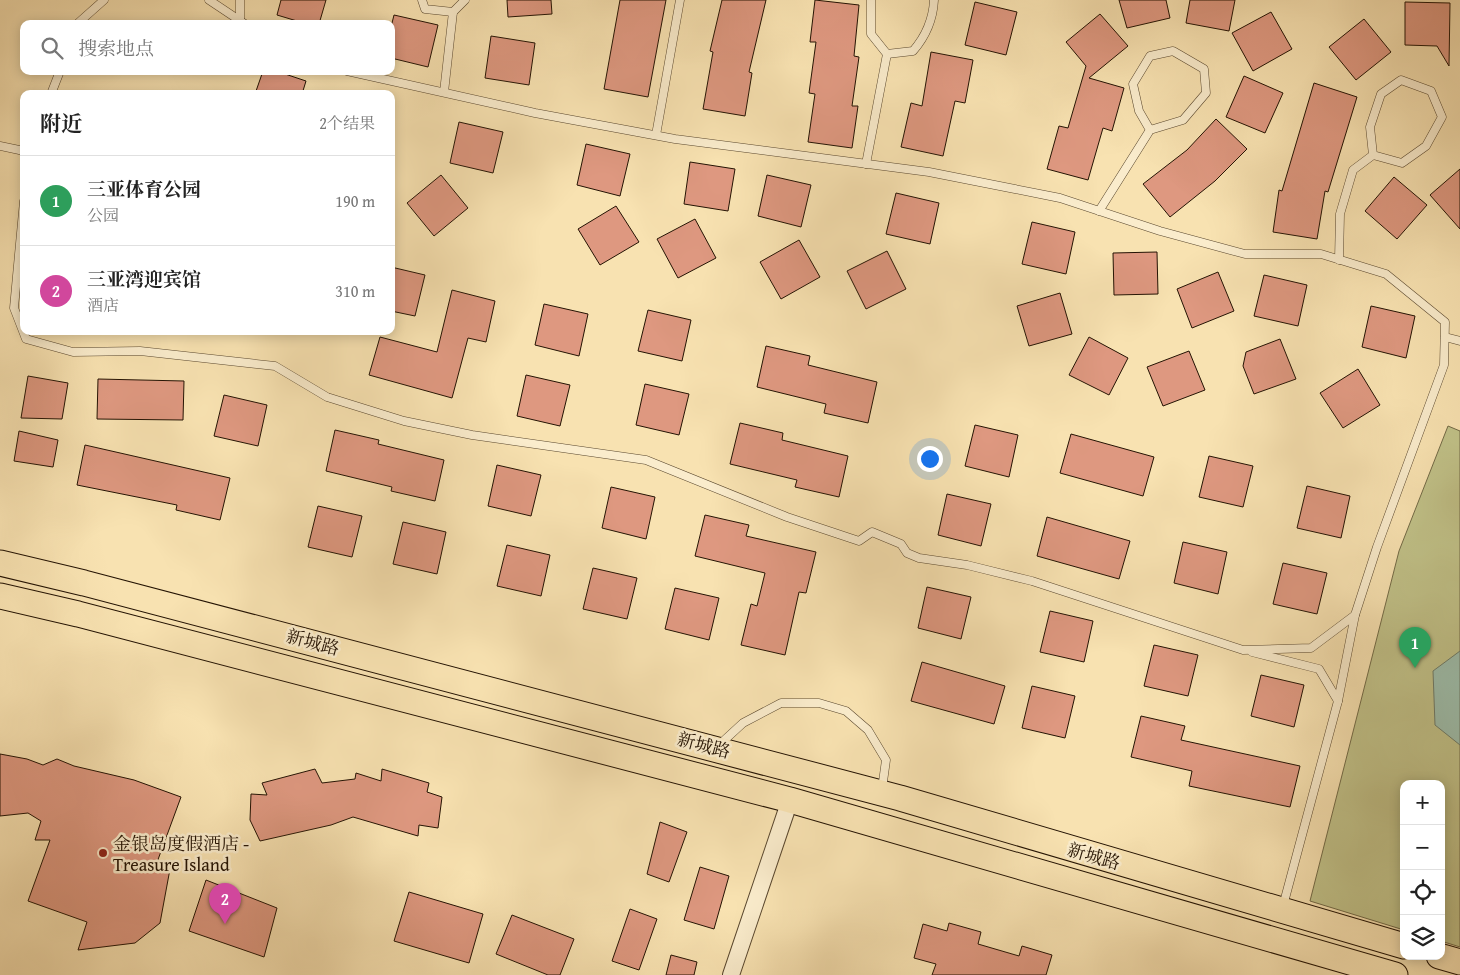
<!DOCTYPE html>
<html lang="zh">
<meta charset="utf-8">
<style>
:root{--surface:#fff;--page:#f2f2f2;--text:#222;--muted:#767676;--line:#e0e0e0;--accent:#7c3aed}
body{margin:0;font-family:"Gentium Book Plus","Noto Serif SC",serif;background:var(--page);color:var(--text)}
.controls{position:absolute;right:15px;bottom:15px;display:grid;overflow:hidden;border-radius:10px;box-shadow:0 2px 12px #0003}
.controls button{width:45px;height:45px;display:grid;place-items:center;padding:0;border:0;border-bottom:1px solid var(--line);background:var(--surface);color:var(--text);font:25px sans-serif}
.you{position:absolute;left:929px;top:458px;width:18px;height:18px;margin:-12px;border:4px solid #fff;border-radius:50%;background:#1a73e8;box-shadow:0 0 0 8px #1a73e833}
.badge{display:grid;place-items:center;width:32px;height:32px;border-radius:50%;background:var(--accent);color:#fff;font-size:16px;font-weight:700}
.pin{position:absolute;translate:-50% -41px;filter:drop-shadow(0 1px 2px #0008)}
.pin::after{content:'';position:absolute;top:26px;width:18px;height:15px;background:inherit;clip-path:polygon(0 0,100% 0,50% 100%)}
.list{margin:0;padding:0;list-style:none}
h2{display:flex;justify-content:space-between;align-items:center;height:65px;margin:0;padding:0 20px;font-size:21px}
h2 small{font-size:16px;font-weight:400;color:var(--muted)}
.list li{display:grid;grid-template-columns:32px 1fr auto;gap:15px;align-items:center;box-sizing:border-box;height:90px;padding:0 20px;border-top:1px solid var(--line)}
.list b{display:block;font-size:19px;white-space:nowrap}
.list p{margin:0;font-size:16px;white-space:nowrap;color:var(--muted)}
.list em{font-size:16px;font-style:normal;color:var(--muted)}
.icon{flex:none;width:28px;height:28px;fill:none;stroke:currentColor;stroke-width:2;stroke-linecap:round;stroke-linejoin:round}
.map{position:relative;flex:none;width:1460px;height:975px;overflow:hidden}
.search{position:absolute;background:var(--surface);box-shadow:0 2px 12px #0003;left:20px;top:20px;width:375px;height:55px;display:flex;align-items:center;gap:12px;box-sizing:border-box;padding:0 18px;border-radius:10px;color:var(--muted);font-size:19px}
.panel{position:absolute;background:var(--surface);box-shadow:0 2px 12px #0003;left:20px;top:90px;width:375px;height:245px;border-radius:10px}
.map>svg:first-child{display:block}
.green{fill:#c1c289;stroke:#726a46}
.water{fill:#9dbeac;stroke:#6d7a68}
.building{fill:#de9880;stroke:#241303}
.lines{fill:none;stroke-linecap:round;stroke-linejoin:round}
.service-casing{stroke:#59472e;stroke-width:9}
.minor-casing{stroke:#59472e;stroke-width:18}
.primary-casing{stroke:#241303;stroke-width:27}
.service{stroke:#faeccc;stroke-width:8}
.minor{stroke:#faeccc;stroke-width:16}
.primary{stroke:#f8e2b1;stroke-width:25}
.poi-dot{fill:#8f2418;stroke:#faeccc;stroke-width:2}
.labels{text-anchor:middle;dominant-baseline:central;stroke-width:5;stroke-linejoin:round;paint-order:stroke}
.street-label{font-size:18px;fill:#241303;stroke:#faeccc}
.poi-label{font-size:18px;fill:#241303;stroke:#faeccc;text-anchor:start}
</style>
<div class="map">
<svg width="1460" height="975" viewBox="0 0 1460 975">
<rect width="100%" height="100%" fill="#f8e2b1"/>
<filter id="stains"><feTurbulence type="fractalNoise" baseFrequency=".004" numOctaves="4"/><feColorMatrix values="0 0 0 0 .2 0 0 0 0 .09 0 0 0 0 .02 0 0 0 .5 -.17"/></filter>
<radialGradient id="worn" r=".72"><stop offset=".6" stop-color="#630" stop-opacity="0"/><stop offset="1" stop-color="#630" stop-opacity=".3"/></radialGradient>
<polygon class="green" points="1448,426 1460,431 1460,947 1441,941 1441,784 1404,784 1404,930 1310,901 1399,551"/>
<polygon class="water" points="1460,651 1460,745 1435,725 1433,671"/>
<g class="building">
<polygon points="281,0 326,0 319,24 307,24 277,15"/>
<polygon points="507,0 551,0 552,14 508,17"/>
<polygon points="620,0 666,0 648,97 604,89"/>
<polygon points="722,0 766,0 749,72 752,73 745,116 703,109 713,52 710,51"/>
<polygon points="815,0 859,5 854,56 859,57 852,106 858,106 852,148 808,142 815,94 809,93 816,42 810,42"/>
<polygon points="1119,0 1166,0 1170,18 1127,28"/>
<polygon points="1190,0 1235,0 1229,31 1186,23"/>
<polygon points="975,2 1017,12 1006,55 965,45"/>
<polygon points="1405,2 1450,3 1449,66 1437,46 1405,45"/>
<polygon points="1271,12 1292,49 1253,71 1232,33"/>
<polygon points="1100,14 1128,46 1089,78 1124,88 1112,131 1103,128 1088,180 1047,169 1059,126 1068,128 1086,66 1066,42"/>
<polygon points="394,15 438,25 428,67 391,58 391,27"/>
<polygon points="1364,19 1391,52 1356,80 1329,47"/>
<polygon points="491,36 535,43 529,85 485,78"/>
<polygon points="931,52 973,60 965,103 955,101 943,156 901,147 911,103 922,106"/>
<polygon points="263,71 276,71 306,81 302,94 255,94"/>
<polygon points="1244,76 1283,93 1265,133 1226,117"/>
<polygon points="1314,83 1357,97 1328,192 1325,191 1317,239 1273,232 1279,190 1282,191"/>
<polygon points="1216,119 1247,149 1215,181 1170,217 1143,184 1187,150"/>
<polygon points="459,122 503,132 493,173 450,163"/>
<polygon points="586,144 630,154 620,196 577,185"/>
<polygon points="690,162 735,169 728,211 684,204"/>
<polygon points="1460,169 1460,229 1430,195"/>
<polygon points="441,175 468,208 434,236 407,203"/>
<polygon points="767,175 811,185 801,227 758,216"/>
<polygon points="1394,177 1427,205 1397,239 1365,211"/>
<polygon points="896,193 939,203 930,244 886,234"/>
<polygon points="616,206 639,242 600,265 578,229"/>
<polygon points="695,219 716,258 678,278 657,239"/>
<polygon points="1032,222 1075,232 1066,274 1022,264"/>
<polygon points="799,240 820,277 781,299 760,262"/>
<polygon points="887,251 906,289 866,309 847,271"/>
<polygon points="1157,252 1158,294 1114,295 1113,253"/>
<polygon points="391,267 425,275 415,316 391,311"/>
<polygon points="1218,272 1234,311 1192,328 1177,289"/>
<polygon points="1264,275 1307,285 1298,326 1254,316"/>
<polygon points="452,290 495,301 486,342 468,338 452,398 369,375 380,337 437,352"/>
<polygon points="1060,293 1072,334 1029,346 1017,306"/>
<polygon points="544,304 588,314 579,356 535,345"/>
<polygon points="1371,306 1415,316 1406,358 1362,347"/>
<polygon points="648,310 691,320 682,361 638,351"/>
<polygon points="1089,337 1128,358 1109,395 1069,375"/>
<polygon points="1280,339 1296,379 1254,394 1243,366 1246,352"/>
<polygon points="766,346 810,356 808,365 877,382 868,423 824,413 826,404 757,387"/>
<polygon points="1189,351 1205,390 1163,406 1147,367"/>
<polygon points="1358,369 1380,405 1343,428 1320,393"/>
<polygon points="526,375 570,385 560,426 517,416"/>
<polygon points="28,376 68,383 62,419 21,418"/>
<polygon points="98,379 184,381 183,420 97,419"/>
<polygon points="645,384 689,394 679,435 636,425"/>
<polygon points="224,395 267,405 258,446 214,436"/>
<polygon points="740,423 783,433 782,440 848,456 839,497 795,487 797,480 730,464"/>
<polygon points="975,425 1018,435 1009,477 965,466"/>
<polygon points="335,430 379,440 378,444 444,460 435,501 391,491 392,487 326,471"/>
<polygon points="19,431 58,440 53,467 14,461"/>
<polygon points="1071,434 1154,457 1143,496 1060,473"/>
<polygon points="85,445 230,478 220,520 176,510 177,505 77,485"/>
<polygon points="1209,456 1253,466 1243,507 1199,497"/>
<polygon points="497,465 541,475 531,516 488,506"/>
<polygon points="1307,486 1350,496 1341,538 1297,528"/>
<polygon points="611,487 655,497 646,539 602,528"/>
<polygon points="947,494 991,504 981,546 938,535"/>
<polygon points="318,506 362,516 352,557 308,547"/>
<polygon points="705,515 749,525 746,536 816,552 806,593 799,592 785,655 741,645 751,604 757,606 765,573 695,556"/>
<polygon points="1047,517 1130,541 1119,579 1037,556"/>
<polygon points="403,522 446,532 437,574 393,564"/>
<polygon points="1183,542 1227,552 1218,594 1174,583"/>
<polygon points="507,545 550,555 541,596 497,586"/>
<polygon points="1283,563 1327,573 1317,614 1273,604"/>
<polygon points="593,568 637,578 627,619 583,609"/>
<polygon points="927,587 971,597 961,639 918,628"/>
<polygon points="675,588 719,598 709,640 665,629"/>
<polygon points="1050,611 1093,621 1084,662 1040,652"/>
<polygon points="1154,645 1198,655 1188,696 1144,686"/>
<polygon points="922,662 1005,686 994,724 911,701"/>
<polygon points="1261,675 1304,685 1294,727 1251,716"/>
<polygon points="1032,686 1075,696 1065,738 1022,728"/>
<polygon points="1141,716 1185,726 1181,740 1300,766 1290,807 1189,786 1192,771 1131,757"/>
<polygon points="0,754 27,759 43,765 57,759 74,766 134,780 181,797 156,865 170,869 160,923 135,943 78,950 87,922 28,901 50,840 35,840 41,821 28,813 0,816"/>
<polygon points="315,769 322,783 355,779 356,773 381,781 382,769 429,783 427,792 442,797 438,828 419,825 418,836 353,817 331,825 260,841 250,820 251,794 267,795 262,783"/>
<polygon points="660,822 687,832 669,882 647,874"/>
<polygon points="700,867 729,876 714,929 684,920"/>
<polygon points="206,880 277,908 264,957 189,931"/>
<polygon points="409,892 483,914 469,963 394,941"/>
<polygon points="630,909 657,919 639,970 612,961"/>
<polygon points="512,915 574,939 560,975 548,975 496,954"/>
<polygon points="949,923 981,932 978,944 1019,956 1022,946 1052,955 1046,975 932,975 936,964 914,958 923,924 947,931"/>
<polygon points="671,955 697,962 694,975 666,975"/>
</g>
<g class="lines">
<g class="service-casing">
<g id="service">
<polyline points="209,0 245,24"/>
<polyline points="240,0 240,21"/>
<polyline points="422,0 425,9 453,12"/>
<polyline points="77,24 104,0"/>
<path d="M887,54l26,-3c13,-15 20,-31 21,-51"/>
<polyline points="444,92 453,12 465,0"/>
<polyline points="51,94 60,71"/>
<polyline points="656,135 680,0"/>
<polyline points="0,146 24,151"/>
<polyline points="866,164 887,54 871,34 871,0"/>
<polyline points="24,201 14,308 26,339 73,352 140,351 275,366 327,397 404,421 472,435 646,460 787,517 859,541 872,532 901,544 907,553 919,558 967,565 1032,581 1243,650 1311,648 1355,615 1377,547 1444,365 1445,322 1386,274 1321,254 1245,254 1160,231 1060,198 929,172 675,139 535,113 347,71"/>
<polyline points="1099,211 1150,130 1183,120 1206,93 1204,69 1173,51 1150,56 1133,84 1139,111 1150,130"/>
<polyline points="1339,260 1340,214 1353,170 1373,155 1402,163 1426,146 1442,117 1431,91 1401,80 1381,94 1370,127 1373,155"/>
<polyline points="1445,337 1460,341"/>
<polyline points="1252,652 1319,669 1338,701"/>
<polyline points="718,746 743,723 781,703 819,703 846,711 868,730 886,760 882,789"/>
<polyline points="1283,906 1338,701 1355,615"/>
</g>
</g>
<g class="minor-casing">
<polyline id="minor" points="731,975 790,800"/>
</g>
<g class="primary-casing">
<g id="primary">
<polyline points="0,563 84,583 900,798 1404,946"/>
<polyline points="0,596 78,614 790,800 1395,975"/>
<polyline points="1439,956 1460,962"/>
</g>
</g>
<use href="#service" class="service"/>
<use href="#minor" class="minor"/>
<use href="#primary" class="primary"/>
</g>
<circle class="poi-dot" cx="103" cy="853" r="5"/>
<g class="labels">
<g class="street-label">
<text transform="translate(313 642) rotate(15)">新城路</text>
<text transform="translate(704 745) rotate(15)">新城路</text>
<text transform="translate(1094 856) rotate(16)">新城路</text>
</g>
<g class="poi-label">
<text x="113" y="843">金银岛度假酒店 -<tspan x="113" dy="21">Treasure Island</tspan></text>
</g>
</g>
<rect width="100%" height="100%" filter="url(#stains)"/>
<rect width="100%" height="100%" fill="url(#worn)"/>
</svg>
<div class="controls">
<button>+</button>
<button>−</button>
<button><svg class="icon" aria-label="locate" viewBox="0 0 24 24"><circle cx="12" cy="12" r="6"/><path d="M12 2v4M12 18v4M2 12h4M18 12h4"/></svg></button>
<button><svg class="icon" aria-label="layers" viewBox="0 0 24 24"><path d="M12 4l9 5-9 5-9-5zM3 14l9 5 9-5"/></svg></button>
</div>
<div class="you"></div>
<div class="pin badge" style="left:1415px;top:668px;background:#2e9e5b">1</div>
<div class="pin badge" style="left:225px;top:924px;background:#d1479c">2</div>
<div class="search"><svg class="icon" aria-label="search" viewBox="0 0 24 24"><circle cx="10" cy="10" r="6"/><path d="M15 15l6 6"/></svg>搜索地点</div>
<section class="panel">
<h2>附近<small>2个结果</small></h2>
<ul class="list">
<li><span class="badge" style="background:#2e9e5b">1</span><div><b>三亚体育公园</b><p>公园</p></div><em>190 m</em></li>
<li><span class="badge" style="background:#d1479c">2</span><div><b>三亚湾迎宾馆</b><p>酒店</p></div><em>310 m</em></li>
</ul>
</section>
</div>
